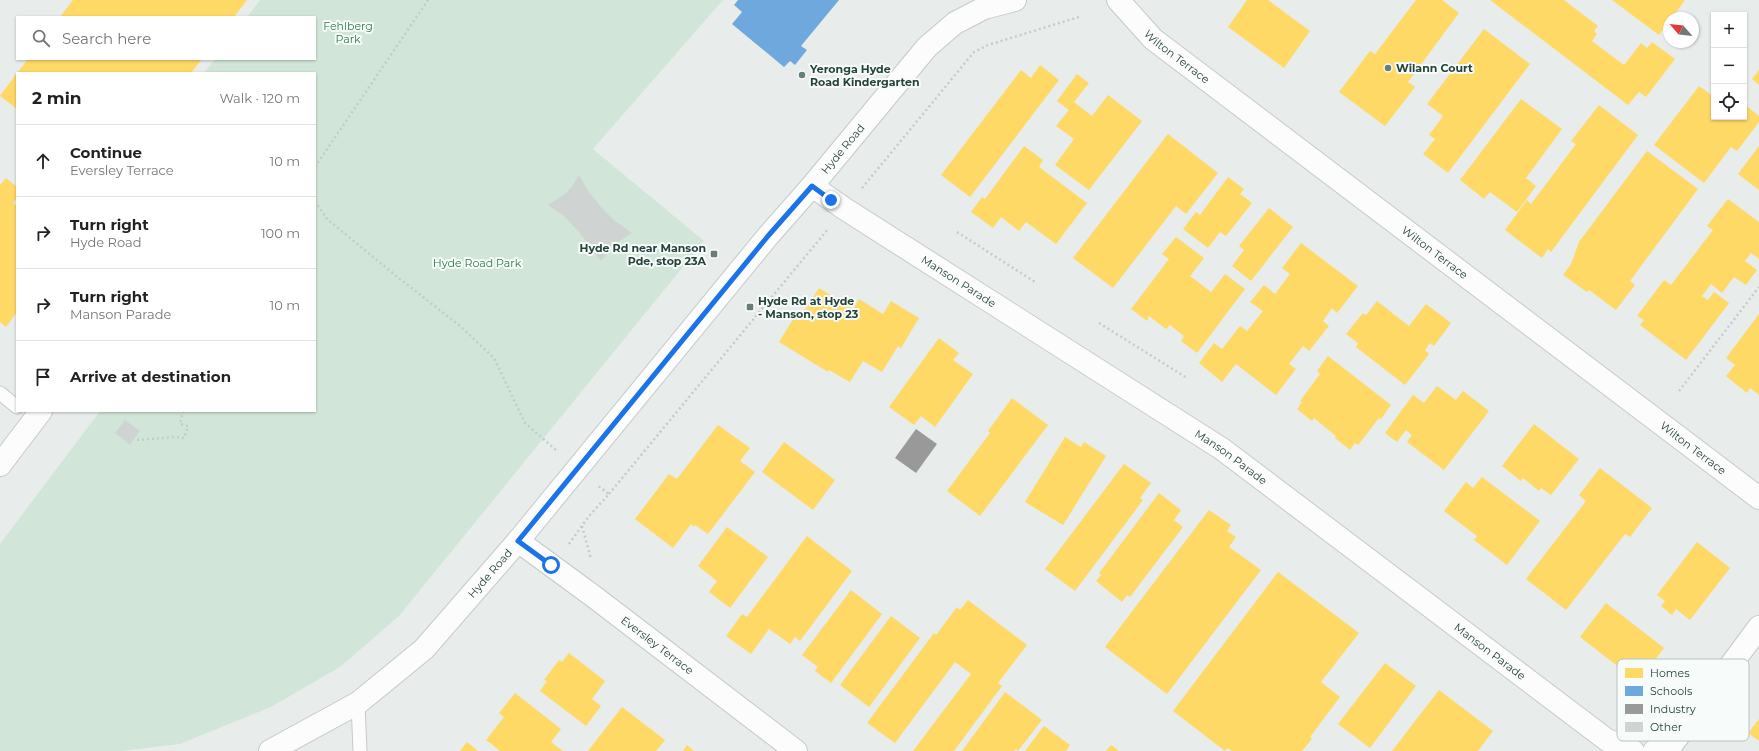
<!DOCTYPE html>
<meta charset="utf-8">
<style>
:root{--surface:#fff;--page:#f6f6f6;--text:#222;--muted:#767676;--line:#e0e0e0}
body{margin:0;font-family:Montserrat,sans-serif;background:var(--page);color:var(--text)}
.controls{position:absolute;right:12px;top:12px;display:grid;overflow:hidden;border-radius:0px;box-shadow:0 1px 3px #0004}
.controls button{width:36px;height:36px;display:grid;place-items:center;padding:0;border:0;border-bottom:1px solid var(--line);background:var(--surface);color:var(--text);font:20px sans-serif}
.compass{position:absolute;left:1663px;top:12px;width:36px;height:36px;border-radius:50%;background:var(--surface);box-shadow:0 1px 3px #0004;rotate:298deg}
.stop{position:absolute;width:12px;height:12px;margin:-9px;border:3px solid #1a73e8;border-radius:50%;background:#fff}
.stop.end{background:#1a73e8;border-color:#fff;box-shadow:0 1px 4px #0008}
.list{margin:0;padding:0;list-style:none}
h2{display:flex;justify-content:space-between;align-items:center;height:52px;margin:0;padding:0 16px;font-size:17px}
h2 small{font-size:13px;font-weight:400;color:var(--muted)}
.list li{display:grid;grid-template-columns:26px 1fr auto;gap:12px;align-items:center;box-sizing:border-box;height:72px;padding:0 16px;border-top:1px solid var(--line)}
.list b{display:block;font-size:15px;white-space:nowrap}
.list p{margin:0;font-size:13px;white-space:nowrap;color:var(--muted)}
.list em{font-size:13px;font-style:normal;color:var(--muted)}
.icon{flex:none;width:22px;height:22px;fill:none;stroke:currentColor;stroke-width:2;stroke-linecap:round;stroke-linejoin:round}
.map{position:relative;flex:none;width:1759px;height:751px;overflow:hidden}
.search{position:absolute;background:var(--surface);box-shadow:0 1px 3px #0004;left:16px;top:16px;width:300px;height:44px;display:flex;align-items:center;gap:10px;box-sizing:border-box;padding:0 14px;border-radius:0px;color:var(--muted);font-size:15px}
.panel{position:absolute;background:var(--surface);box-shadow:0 1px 3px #0004;left:16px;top:72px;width:300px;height:340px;border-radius:0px}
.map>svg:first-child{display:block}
.green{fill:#d1e6d8}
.homes{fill:#ffd966}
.schools{fill:#6fa8dc}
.industry{fill:#999}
.building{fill:#cfd4d2}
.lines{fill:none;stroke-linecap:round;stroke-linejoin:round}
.service-casing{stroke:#c5cac8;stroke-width:15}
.minor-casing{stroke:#c5cac8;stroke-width:24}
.tertiary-casing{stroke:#c5cac8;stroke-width:24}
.path{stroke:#c3ccca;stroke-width:2.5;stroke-dasharray:2 3;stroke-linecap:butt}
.service{stroke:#fcfcfc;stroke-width:13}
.minor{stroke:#fcfcfc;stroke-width:22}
.tertiary{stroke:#fcfcfc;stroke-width:22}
.route{stroke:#1a73e8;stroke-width:5}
.poi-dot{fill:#697e78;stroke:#f7fbf9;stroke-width:1.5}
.labels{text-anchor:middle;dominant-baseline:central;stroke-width:4;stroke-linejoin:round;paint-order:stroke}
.park-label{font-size:11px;fill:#2d7a4b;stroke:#f7fbf9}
.street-label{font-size:11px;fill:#24423a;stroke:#f7fbf9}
.poi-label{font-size:11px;font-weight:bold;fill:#24423a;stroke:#f7fbf9;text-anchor:start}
.key{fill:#f7fbf9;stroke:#b8c4c0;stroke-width:1}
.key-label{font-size:11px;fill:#24423a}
</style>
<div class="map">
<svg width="1759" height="751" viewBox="0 0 1759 751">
<rect width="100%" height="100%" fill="#e8edeb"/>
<polygon class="green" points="260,0 723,0 593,149 704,241 399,616 340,667 271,707 180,744 121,751 0,751 0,544 100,411 315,411 315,73 204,73 215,59 315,59 315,17 247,17"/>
<g class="homes">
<polygon points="73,0 247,0 234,17 60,17"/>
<polygon points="1247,0 1268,0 1310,31 1284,68 1228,27"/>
<polygon points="1416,0 1442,0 1459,13 1408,82 1415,87 1385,126 1339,92 1370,51 1375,54"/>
<polygon points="1490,0 1564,0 1598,26 1594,31 1597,34 1592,41 1624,65 1641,43 1647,48 1652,42 1675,59 1646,97 1639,92 1628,105"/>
<polygon points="1612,0 1685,0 1672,18 1669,18 1669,22 1659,35"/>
<polygon points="1484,29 1530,64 1448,173 1423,154 1435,139 1429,135 1443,116 1427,104"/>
<polygon points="28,59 202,59 191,73 17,73"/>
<polygon points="1040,65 1059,80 970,197 941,175 1021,70 1031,78"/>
<polygon points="1759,70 1759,85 1752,79"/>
<polygon points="17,73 17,109 0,96"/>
<polygon points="1077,74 1089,83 1074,102 1092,116 1108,95 1142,121 1089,190 1055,165 1074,139 1056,126 1069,110 1057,101"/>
<polygon points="1699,86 1714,97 1714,117 1744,117 1744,104 1759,116 1759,122 1737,151 1731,147 1704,183 1654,145"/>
<polygon points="1521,99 1562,129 1526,178 1536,186 1517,212 1490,192 1484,199 1460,180"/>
<polygon points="1599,105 1638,135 1551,252 1548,249 1542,258 1505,230 1527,200 1531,204 1576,144 1571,141"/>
<polygon points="1168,134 1218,173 1186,214 1176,206 1113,288 1073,258"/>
<polygon points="1024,146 1043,160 1039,167 1087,203 1056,244 1026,222 1019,231 1001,217 993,228 971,212 982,197 985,199"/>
<polygon points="1759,146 1759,190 1738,174"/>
<polygon points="1647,151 1698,189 1630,281 1635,285 1616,310 1589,290 1587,292 1563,275 1571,264 1579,242"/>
<polygon points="1228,177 1244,189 1240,194 1252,203 1226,236 1220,232 1208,248 1183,229 1196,212 1200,215"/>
<polygon points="6,178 17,187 17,198 13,203 17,206 17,312 6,327 0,322 0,185"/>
<polygon points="1728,199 1759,222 1759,259 1751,253 1745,261 1757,270 1746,285 1734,277 1722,293 1711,284 1702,296 1708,300 1714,292 1729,303 1686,360 1640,325 1644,320 1637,316 1664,280 1671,285 1713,230 1707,226"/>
<polygon points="1269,208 1293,227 1251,281 1232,266 1244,250 1239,246"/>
<polygon points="1176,237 1204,258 1190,276 1211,292 1225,274 1245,289 1197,353 1181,341 1184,336 1170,325 1166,329 1149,316 1147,321 1131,309 1169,259 1162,254"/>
<polygon points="1301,243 1358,286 1337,313 1332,308 1323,321 1329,326 1309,351 1303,346 1289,364 1296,369 1276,395 1236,364 1222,382 1199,363 1214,343 1222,349 1240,326 1247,331 1263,311 1250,302 1264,285 1275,294 1290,274 1282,268"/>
<polygon points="819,288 853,309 859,299 883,314 891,301 919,318 901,348 898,346 882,372 863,361 850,382 829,370 828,372 779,342 797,313 801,316"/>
<polygon points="1377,301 1409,326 1426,304 1451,323 1434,346 1430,343 1425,350 1429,354 1405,385 1356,347 1358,343 1346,334 1363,313 1366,315"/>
<polygon points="1759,314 1759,395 1750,388 1747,393 1726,376 1735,365 1726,358"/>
<polygon points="939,338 959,353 953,360 973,374 935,427 921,416 914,425 889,407"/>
<polygon points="1328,356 1391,405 1381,419 1379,418 1358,445 1355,443 1350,450 1335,438 1336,436 1314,418 1312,421 1297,409 1302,402 1300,401 1320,374 1317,371"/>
<polygon points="1437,386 1456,400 1463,391 1489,411 1444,470 1407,442 1412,435 1406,430 1397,442 1385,433 1413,395 1424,403"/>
<polygon points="1012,398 1048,425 980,516 947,491 990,433 988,431"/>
<polygon points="1534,424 1579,459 1551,495 1541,488 1539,491 1523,478 1521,481 1502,466"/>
<polygon points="718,425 750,448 740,461 755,472 708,534 695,525 694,527 691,524 673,548 635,519 669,474 677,479"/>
<polygon points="1065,437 1081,447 1084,442 1106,456 1063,525 1025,502"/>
<polygon points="784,442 835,480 813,510 762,472"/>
<polygon points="1124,464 1151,483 1140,498 1143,500 1075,591 1045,569"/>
<polygon points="1600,468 1652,508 1630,537 1625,534 1566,610 1526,579 1586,501 1579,495"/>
<polygon points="1482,477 1540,521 1507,565 1474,540 1477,536 1444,511 1466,482 1473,488"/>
<polygon points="1159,493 1181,510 1174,520 1183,527 1130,597 1127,595 1122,602 1096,581 1101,575 1099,573"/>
<polygon points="1209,510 1231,525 1227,531 1236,537 1229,547 1261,570 1167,694 1105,647"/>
<polygon points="727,527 768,557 730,608 709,592 717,581 698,566"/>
<polygon points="807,536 852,571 800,641 795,637 790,644 769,629 751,654 726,636 742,614 747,617"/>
<polygon points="1697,542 1730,568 1690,620 1676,609 1672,615 1661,606 1665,601 1657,595"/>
<polygon points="1278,572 1359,633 1321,682 1340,697 1310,737 1312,739 1302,751 1232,751 1227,748 1225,751 1173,711"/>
<polygon points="851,590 882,614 831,683 815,671 818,667 802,655"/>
<polygon points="968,600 1027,645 998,683 1002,686 954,751 913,751 971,674 955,662 895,743 867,723 934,633 936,635 957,607 960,610"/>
<polygon points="1606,603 1664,648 1638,682 1580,637"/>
<polygon points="891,616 920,638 869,707 840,685"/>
<polygon points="569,653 605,681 592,699 601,706 586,726 540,691 547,681 544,680 559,660 562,662"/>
<polygon points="1385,663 1416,686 1370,748 1338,724"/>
<polygon points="1439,690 1493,731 1478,751 1392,751"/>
<polygon points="1005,692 1042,720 1018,751 1016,749 1014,751 962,751"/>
<polygon points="515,693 561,729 551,742 563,751 500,751 486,740 504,717 499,713"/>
<polygon points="622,707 665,740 656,751 588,751"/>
<polygon points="1759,719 1759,741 1748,733"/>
<polygon points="1044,726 1070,745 1066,751 1025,751"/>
<polygon points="467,742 478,751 460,751"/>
<polygon points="687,745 694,751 683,751"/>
<polygon points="1111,745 1119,751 1106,751"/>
</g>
<polygon class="schools" points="738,0 839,0 801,46 807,50 795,65 790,61 784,67 732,24 742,12 734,5"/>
<polygon class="industry" points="916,429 937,444 916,473 895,458"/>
<g class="building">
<polygon points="579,175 588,191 602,208 615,221 632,233 614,245 601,261 579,232 564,216 548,205 566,193 573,185"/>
<polygon points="125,420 140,431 130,445 115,433"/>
</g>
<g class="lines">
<g class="service-casing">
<g id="service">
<polyline points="0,393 17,407"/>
<polyline points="358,703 360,751"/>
</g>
</g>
<g class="minor-casing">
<g id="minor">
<path id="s1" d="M1118,0l35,39 606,459"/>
<path id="s2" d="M812,186l33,23 377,240 385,291 26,11"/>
<polyline points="0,465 41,411"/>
<path id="s3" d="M518,541l75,55 203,155"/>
<polyline points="1654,751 1673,743 1759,627"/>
</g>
</g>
<g class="tertiary-casing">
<g id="tertiary">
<path id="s4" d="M270,751l88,-48 66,-54 94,-108 250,-305 44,-50 115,-139 28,-24 29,-15 31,-8"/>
</g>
</g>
<g class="path">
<polyline points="315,167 428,0"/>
<polyline points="862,188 974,52 988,45 1082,16"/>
<polyline points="315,201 327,219 400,279 460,326 494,358 525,423 557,451"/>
<polyline points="957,232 1035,282"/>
<polyline points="1099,323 1187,378"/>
<polyline points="1679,391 1759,287"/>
<polyline points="137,440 175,437 184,438 188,426 180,424 183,411"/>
<polyline points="609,494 828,229"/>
<polyline points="582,526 591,559"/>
<polyline points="569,544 589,516 609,494 597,485"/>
</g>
<use href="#service" class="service"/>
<use href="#minor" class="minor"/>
<use href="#tertiary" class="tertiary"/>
</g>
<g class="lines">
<polyline class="route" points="551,565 518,541 768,236 812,186 831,200"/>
</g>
<g class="poi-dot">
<circle cx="1388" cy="68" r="4"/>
<circle cx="802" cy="75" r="4"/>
<rect x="710" y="250" width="8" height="8" rx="2"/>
<rect x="746" y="303" width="8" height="8" rx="2"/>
</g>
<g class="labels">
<g class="park-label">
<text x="348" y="26">Fehlberg<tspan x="348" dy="13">Park</tspan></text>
<text x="477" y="263">Hyde Road Park</text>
</g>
<g class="street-label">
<text stroke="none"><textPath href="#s1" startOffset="82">Wilton Terrace</textPath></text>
<text stroke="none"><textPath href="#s4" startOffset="838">Hyde Road</textPath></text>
<text stroke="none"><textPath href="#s1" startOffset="406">Wilton Terrace</textPath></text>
<text stroke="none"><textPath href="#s2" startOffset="175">Manson Parade</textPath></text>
<text stroke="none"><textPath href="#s1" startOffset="730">Wilton Terrace</textPath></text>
<text stroke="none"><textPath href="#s2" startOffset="499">Manson Parade</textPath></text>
<text stroke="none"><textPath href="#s4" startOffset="286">Hyde Road</textPath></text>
<text stroke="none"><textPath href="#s3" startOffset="174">Eversley Terrace</textPath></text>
<text stroke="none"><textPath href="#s2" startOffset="823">Manson Parade</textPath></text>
</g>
<g class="poi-label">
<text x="1396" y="68">Wilann Court</text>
<text x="810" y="69">Yeronga Hyde<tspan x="810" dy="13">Road Kindergarten</tspan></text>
<text x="706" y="248" text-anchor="end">Hyde Rd near Manson<tspan x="706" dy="13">Pde, stop 23A</tspan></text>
<text x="758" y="301">Hyde Rd at Hyde<tspan x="758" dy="13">- Manson, stop 23</tspan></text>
</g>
</g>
<rect x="1617" y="659" width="132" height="82" rx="6" class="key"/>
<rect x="1625" y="668" width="18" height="10" fill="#ffd966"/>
<rect x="1625" y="686" width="18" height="10" fill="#6fa8dc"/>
<rect x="1625" y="704" width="18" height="10" fill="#999"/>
<rect x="1625" y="722" width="18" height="10" fill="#cfd4d2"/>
<g class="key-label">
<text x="1650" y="677">Homes</text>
<text x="1650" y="695">Schools</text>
<text x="1650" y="713">Industry</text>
<text x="1650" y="731">Other</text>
</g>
</svg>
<div class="controls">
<button>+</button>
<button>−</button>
<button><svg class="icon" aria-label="locate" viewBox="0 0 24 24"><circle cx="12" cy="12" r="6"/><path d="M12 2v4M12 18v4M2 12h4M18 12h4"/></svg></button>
</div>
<svg class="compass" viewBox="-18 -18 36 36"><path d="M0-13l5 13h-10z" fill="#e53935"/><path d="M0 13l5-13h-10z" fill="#767676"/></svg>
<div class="stop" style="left:551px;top:565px"></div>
<div class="stop end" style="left:831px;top:200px"></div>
<div class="search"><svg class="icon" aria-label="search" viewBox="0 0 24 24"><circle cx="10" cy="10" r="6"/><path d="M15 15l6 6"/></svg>Search here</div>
<section class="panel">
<h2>2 min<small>Walk · 120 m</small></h2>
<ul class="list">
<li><svg class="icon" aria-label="ahead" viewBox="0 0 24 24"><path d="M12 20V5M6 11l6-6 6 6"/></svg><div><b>Continue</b><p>Eversley Terrace</p></div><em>10 m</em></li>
<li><svg class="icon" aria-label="right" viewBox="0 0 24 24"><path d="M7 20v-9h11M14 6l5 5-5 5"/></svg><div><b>Turn right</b><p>Hyde Road</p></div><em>100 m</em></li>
<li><svg class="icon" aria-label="right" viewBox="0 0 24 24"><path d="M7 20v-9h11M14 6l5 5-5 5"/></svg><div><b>Turn right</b><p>Manson Parade</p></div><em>10 m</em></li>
<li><svg class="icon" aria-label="arrive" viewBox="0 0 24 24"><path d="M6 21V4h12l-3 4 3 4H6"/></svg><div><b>Arrive at destination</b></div></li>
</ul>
</section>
</div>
